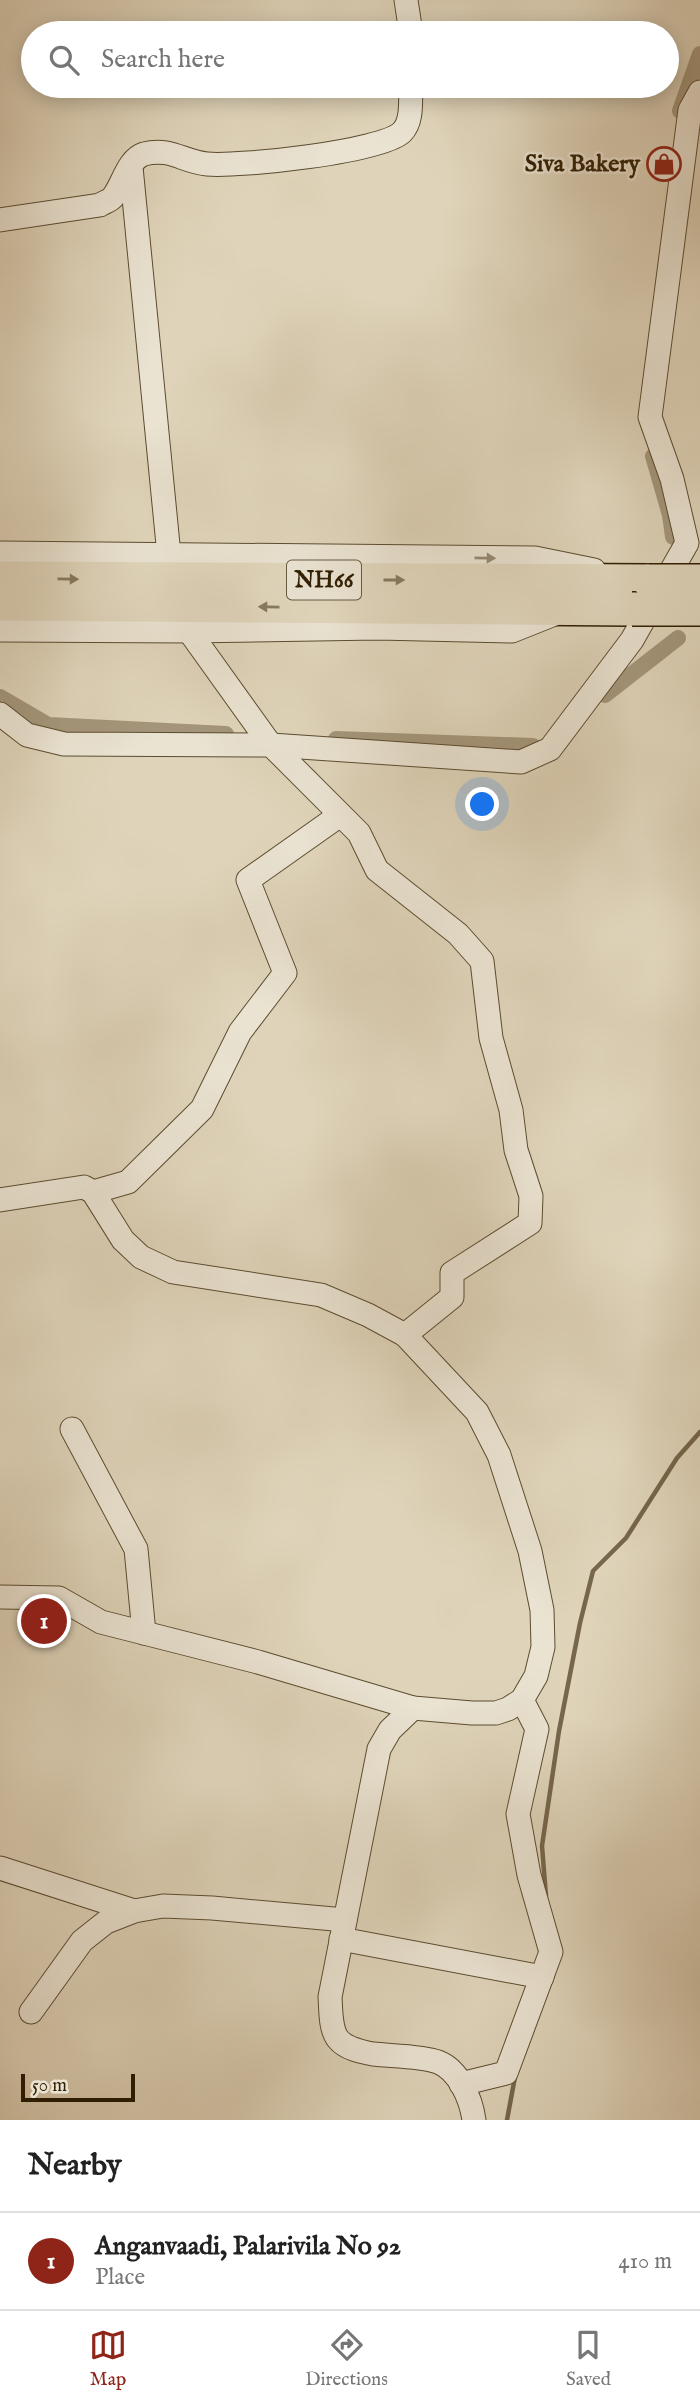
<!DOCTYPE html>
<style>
:root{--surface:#fff;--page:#f2f2f2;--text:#222;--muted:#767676;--line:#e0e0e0;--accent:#8f2418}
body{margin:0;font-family:"IM FELL English",serif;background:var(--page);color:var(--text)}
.scale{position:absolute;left:21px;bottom:18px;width:114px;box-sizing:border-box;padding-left:7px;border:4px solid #301e02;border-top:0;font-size:19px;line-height:24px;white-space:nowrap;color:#301e02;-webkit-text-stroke:5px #eae3d2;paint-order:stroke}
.you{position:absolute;left:483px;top:805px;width:24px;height:24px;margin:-18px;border:5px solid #fff;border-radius:50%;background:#1a73e8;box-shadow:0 0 0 10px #1a73e833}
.badge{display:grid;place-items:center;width:46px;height:46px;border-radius:50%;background:var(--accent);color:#fff;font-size:23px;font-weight:700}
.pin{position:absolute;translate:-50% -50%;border:4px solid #fff;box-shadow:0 2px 7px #0006}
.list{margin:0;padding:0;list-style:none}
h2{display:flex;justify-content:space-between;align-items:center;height:91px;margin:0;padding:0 28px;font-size:30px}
h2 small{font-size:23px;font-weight:400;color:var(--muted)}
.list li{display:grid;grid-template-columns:46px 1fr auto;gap:21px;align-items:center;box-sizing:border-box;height:98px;padding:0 28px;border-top:2px solid var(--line)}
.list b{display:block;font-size:26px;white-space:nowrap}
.list p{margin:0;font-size:23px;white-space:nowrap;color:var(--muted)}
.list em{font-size:23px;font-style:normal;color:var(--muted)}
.icon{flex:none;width:38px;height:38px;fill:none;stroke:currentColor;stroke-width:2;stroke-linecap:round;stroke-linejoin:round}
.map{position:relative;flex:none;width:700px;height:2120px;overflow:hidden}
.search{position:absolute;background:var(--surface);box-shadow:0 4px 18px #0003;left:21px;right:21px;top:21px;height:77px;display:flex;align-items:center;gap:18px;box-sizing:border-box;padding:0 24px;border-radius:38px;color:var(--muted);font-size:26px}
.sheet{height:189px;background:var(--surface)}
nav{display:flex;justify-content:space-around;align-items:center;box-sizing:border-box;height:98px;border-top:2px solid var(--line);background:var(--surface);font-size:19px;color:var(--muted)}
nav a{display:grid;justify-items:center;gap:4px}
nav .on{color:var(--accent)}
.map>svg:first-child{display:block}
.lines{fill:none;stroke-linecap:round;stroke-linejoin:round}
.stream{stroke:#76664b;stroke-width:4.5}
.canal{stroke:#a4967b;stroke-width:16}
.building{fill:#8b7d62;stroke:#301e02;stroke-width:2}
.minor-casing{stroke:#5c4c30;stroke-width:25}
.highway-casing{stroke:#301e02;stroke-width:36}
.minor{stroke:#eae3d2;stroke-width:23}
.highway{stroke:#dfd4ba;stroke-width:33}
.highway-bridge-casing{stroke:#301e02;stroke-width:36;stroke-linecap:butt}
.highway-bridge{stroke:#dfd4ba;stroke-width:33}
.oneway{fill:#968a74}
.oneway2{fill:#88795e}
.labels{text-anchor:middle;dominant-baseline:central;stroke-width:5;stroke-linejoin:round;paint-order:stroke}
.shield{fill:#eae3d2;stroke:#685940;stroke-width:2}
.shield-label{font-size:23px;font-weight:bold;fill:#301e02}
.poi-label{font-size:24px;font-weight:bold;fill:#301e02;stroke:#eae3d2;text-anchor:end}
</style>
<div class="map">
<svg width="700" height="2120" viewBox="0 0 700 2120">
<rect width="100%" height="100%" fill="#dfd4ba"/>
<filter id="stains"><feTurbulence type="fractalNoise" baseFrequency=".00286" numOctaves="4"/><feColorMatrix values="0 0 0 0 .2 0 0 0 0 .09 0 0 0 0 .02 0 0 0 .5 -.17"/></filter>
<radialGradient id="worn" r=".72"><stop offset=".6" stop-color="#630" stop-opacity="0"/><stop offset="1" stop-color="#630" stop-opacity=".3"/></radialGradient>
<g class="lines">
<g class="stream">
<polyline points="546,1896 542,1846 559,1731 580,1623 593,1571 626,1538 677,1458 700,1432"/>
<polyline points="507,2120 515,2077"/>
</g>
<g class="canal">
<polyline points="680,111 700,54"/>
<polyline points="653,456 670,515 673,537"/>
<polyline points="605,695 678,638"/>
<polyline points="0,697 48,725 226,734"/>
<polyline points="336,739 533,746"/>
</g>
</g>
<polygon class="building" points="33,1612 59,1614 51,1644 29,1631"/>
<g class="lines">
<g class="minor-casing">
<g id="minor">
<polyline points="406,0 411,33"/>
<polyline points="131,167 169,555"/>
<path d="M0,220l100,-15c4,-3 10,-4 13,-8 10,-13 15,-38 31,-43 27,-7 39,8 63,10 31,3 175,-12 195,-32 11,-11 8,-32 9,-46"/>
<polyline points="0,553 535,558 594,570"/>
<polyline points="0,630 189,631 378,628 512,631 557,613"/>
<polyline points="189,631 270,744 359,833 377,870 458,934 482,961 491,1038 511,1110 516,1150 531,1196 530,1223 452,1273 452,1297 405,1335"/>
<polyline points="0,714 27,735 64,744 271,745 521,762 550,749 632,640 687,543 672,479 650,417 690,110 700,92"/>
<polyline points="93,1192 128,1182 202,1109 240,1032 285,973 248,880 340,815"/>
<polyline points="0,1200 84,1187 93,1192 123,1240 141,1257 173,1272 321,1295 368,1315 405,1335 477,1412 499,1455 530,1551 542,1610 543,1647 536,1676 522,1700 508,1709 496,1713 472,1713 413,1708 258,1662 101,1622 59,1598 0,1597"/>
<polyline points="72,1429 136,1549 144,1633"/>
<path d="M413,1708l-23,22 -11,19 -49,248c1,13 0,32 8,42 8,10 24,13 35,15 18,2 49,2 65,8 21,8 33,37 36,58"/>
<polyline points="0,1868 134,1911"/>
<polyline points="341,1939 542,1977"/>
<polyline points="31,2012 82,1941 106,1922 134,1911 163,1906 212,1908 345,1920"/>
<polyline points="461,2084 506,2073 551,1952 529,1875 518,1814 537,1729 522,1700"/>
</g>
</g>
<g class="highway-casing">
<g id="highway">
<polyline points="0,578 649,581"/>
<polyline points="0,604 632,609"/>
</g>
</g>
<use href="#minor" class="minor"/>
<use href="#highway" class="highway"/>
<g class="highway-bridge-casing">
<g id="highway-bridge">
<polyline points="649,581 700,581"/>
<polyline points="632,609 700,609"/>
</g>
</g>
<use href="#highway-bridge" class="highway-bridge"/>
</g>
<defs><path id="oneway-solid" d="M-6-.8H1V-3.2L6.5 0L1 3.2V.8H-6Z" transform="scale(1.75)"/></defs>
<use class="oneway" href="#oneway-solid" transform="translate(485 558) rotate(1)"/>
<g class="oneway2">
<use href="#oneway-solid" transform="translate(68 579) rotate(1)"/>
<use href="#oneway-solid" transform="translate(394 580)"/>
<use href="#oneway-solid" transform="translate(269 607) rotate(-179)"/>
</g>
<defs>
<g id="shop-ring" transform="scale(1.75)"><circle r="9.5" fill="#eae3d2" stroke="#8f2418" stroke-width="1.5"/><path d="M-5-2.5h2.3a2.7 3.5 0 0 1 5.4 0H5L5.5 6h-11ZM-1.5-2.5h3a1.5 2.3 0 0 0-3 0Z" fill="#8f2418"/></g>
</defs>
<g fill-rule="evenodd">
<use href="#shop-ring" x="664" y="164"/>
</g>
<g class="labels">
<rect class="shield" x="287" y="560.5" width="74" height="39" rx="5"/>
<g class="shield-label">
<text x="324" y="580">NH66</text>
</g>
<g class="poi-label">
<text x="640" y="164">Siva Bakery</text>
</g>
</g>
<rect width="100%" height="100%" filter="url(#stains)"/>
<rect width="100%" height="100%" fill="url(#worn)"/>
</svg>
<div class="scale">50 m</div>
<div class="you"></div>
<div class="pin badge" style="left:44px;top:1621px">1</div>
<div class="search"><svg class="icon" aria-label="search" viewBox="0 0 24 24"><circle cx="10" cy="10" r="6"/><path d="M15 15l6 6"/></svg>Search here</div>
</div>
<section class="sheet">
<h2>Nearby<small></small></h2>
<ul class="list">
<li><span class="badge">1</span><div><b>Anganvaadi, Palarivila No 92</b><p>Place</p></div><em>410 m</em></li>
</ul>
</section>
<nav>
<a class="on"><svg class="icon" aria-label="map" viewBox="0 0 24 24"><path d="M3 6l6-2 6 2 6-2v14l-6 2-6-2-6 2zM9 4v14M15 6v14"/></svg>Map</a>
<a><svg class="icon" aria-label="directions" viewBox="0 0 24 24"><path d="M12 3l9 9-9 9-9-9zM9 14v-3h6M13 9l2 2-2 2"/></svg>Directions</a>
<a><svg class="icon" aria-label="saved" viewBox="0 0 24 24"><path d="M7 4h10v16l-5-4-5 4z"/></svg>Saved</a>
</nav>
